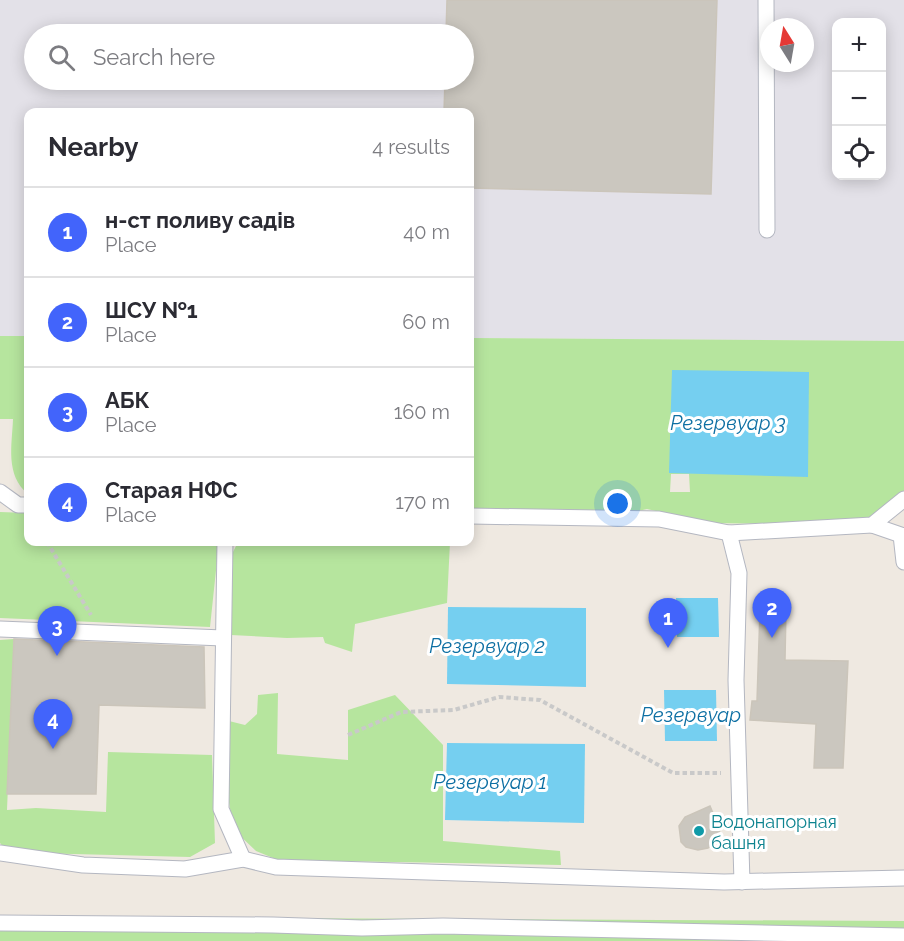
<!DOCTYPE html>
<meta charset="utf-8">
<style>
:root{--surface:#fff;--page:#f7f7f7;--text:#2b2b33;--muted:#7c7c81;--line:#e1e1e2;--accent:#4264fb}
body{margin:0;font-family:Raleway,sans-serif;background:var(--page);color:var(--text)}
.controls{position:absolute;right:18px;top:18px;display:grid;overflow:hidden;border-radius:12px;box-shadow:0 3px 15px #0003}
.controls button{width:54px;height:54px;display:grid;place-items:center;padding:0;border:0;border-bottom:2px solid var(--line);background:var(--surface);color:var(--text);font:30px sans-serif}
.compass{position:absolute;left:760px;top:18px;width:54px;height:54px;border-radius:50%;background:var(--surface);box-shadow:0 3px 15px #0003;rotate:349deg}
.you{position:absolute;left:618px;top:504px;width:21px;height:21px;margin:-15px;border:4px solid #fff;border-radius:50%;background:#1a73e8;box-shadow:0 0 0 9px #1a73e833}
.badge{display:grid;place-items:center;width:39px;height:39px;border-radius:50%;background:var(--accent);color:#fff;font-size:20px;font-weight:700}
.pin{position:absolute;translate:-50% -50px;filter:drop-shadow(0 2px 3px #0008)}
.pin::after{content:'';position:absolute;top:32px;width:21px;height:18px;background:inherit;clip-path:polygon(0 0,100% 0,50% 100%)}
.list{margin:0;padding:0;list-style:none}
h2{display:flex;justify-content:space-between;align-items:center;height:78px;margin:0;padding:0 24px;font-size:26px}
h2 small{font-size:20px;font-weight:400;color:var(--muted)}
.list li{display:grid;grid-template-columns:39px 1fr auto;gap:18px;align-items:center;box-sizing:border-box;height:90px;padding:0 24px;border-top:2px solid var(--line)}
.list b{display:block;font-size:22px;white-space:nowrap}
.list p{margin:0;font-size:20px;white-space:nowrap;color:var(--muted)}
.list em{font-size:20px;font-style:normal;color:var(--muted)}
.icon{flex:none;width:33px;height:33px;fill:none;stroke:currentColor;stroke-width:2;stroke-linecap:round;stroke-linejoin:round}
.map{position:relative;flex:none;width:904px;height:941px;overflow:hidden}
.search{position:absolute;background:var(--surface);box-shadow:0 3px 15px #0003;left:24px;top:24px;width:450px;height:66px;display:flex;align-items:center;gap:15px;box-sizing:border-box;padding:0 21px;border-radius:33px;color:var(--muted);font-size:22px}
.panel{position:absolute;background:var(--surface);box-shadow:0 3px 15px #0003;left:24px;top:108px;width:450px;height:438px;border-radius:12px}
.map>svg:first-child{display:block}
.industrial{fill:#e3e1e8;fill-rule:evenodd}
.green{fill:#b6e59e;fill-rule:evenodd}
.water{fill:#75cff0}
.building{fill:#cbc7bf;stroke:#cbc5ba;stroke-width:1.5}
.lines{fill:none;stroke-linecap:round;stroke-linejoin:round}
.service-casing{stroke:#b4b7c1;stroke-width:17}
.path{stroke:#c9c9c9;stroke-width:4;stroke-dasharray:4.5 3;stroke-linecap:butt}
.service{stroke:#fff;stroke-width:15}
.culture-dot{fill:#0f9aa8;stroke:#fff;stroke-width:2}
.labels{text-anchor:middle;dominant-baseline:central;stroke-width:6;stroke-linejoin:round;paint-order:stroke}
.culture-label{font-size:18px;fill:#0d838f;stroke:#fff;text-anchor:start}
.water-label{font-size:20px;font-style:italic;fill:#0d6fa3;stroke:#fff}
</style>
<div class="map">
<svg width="904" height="941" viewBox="0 0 904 941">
<rect width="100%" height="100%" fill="#efe9e1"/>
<path class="industrial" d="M0,0h904v341l-434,-3v-226h-442v224h-28zM836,22h46v154h-46zM769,27h36v36h-36zM34,34h430v46h-430z"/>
<g class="green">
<path d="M0,336h28v158c-23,-19 -16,-49 -15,-75h-13z"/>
<path d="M470,338l434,3v152l-23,18 -20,10 -80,3 -72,-1 -62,-14 -22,5 -155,-3zM671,474h18l1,18h-20z"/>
<polygon points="0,512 28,513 28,542 219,542 210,627 0,618"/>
<polygon points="238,542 450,542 447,603 355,624 352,652 325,643 323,637 287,638 231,635 228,629 233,552"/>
<polygon points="14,639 7,810 36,808 106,812 108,752 212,755 215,843 190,857 34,853 6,850 0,843 0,640"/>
<polygon points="278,693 277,754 348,760 348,710 395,695 443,745 443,841 560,851 561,865 278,860 256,851 233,829 226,782 225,720 245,725 257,714 258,695"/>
<polygon points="0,917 904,921 904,941 0,941"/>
</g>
<g class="water">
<polygon points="672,370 809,372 808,477 669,473"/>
<polygon points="676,598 718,598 719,637 677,637"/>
<polygon points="448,607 586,608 586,687 447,684"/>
<polygon points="664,690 716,690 717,741 665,741"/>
<polygon points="447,743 585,744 584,823 445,820"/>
</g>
<g class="building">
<polygon points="447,0 717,0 711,194 470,188 470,112 444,112 445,80 464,80 464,34 446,34"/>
<polygon points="786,609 785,660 848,661 843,768 814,768 816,724 750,720 752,701 757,701 760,610"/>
<polygon points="14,639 204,647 205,708 99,705 96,794 7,794"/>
<polygon points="710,806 720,830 716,841 708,848 698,850 686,847 681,842 679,826 685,817"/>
</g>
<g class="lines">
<g class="service-casing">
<g id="service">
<polyline points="766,0 767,230"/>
<polyline points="0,492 18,505 28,505"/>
<polyline points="470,516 659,519 729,533 872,525 904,499"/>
<polyline points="872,525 901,535 904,562"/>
<polyline points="729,533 739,573 736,680 742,882"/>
<polyline points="225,542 221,809 243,859"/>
<polyline points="0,629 223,638"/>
<polyline points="0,853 83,865 185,869 243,859 276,867 724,882 904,878"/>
<polyline points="0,923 273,925 362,928 443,926 904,936"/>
</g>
</g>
<g class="path">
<polyline points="47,542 91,615"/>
<polyline points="348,735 401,712 454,710 499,697 540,700 673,773 721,773"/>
</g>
<use href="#service" class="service"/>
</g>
<circle class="culture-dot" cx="699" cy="831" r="6"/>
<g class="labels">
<g class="culture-label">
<text x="711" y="821">Водонапорная<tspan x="711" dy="21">башня</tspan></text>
</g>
<g class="water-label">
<text x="728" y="423">Резервуар 3</text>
<text x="487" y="646">Резервуар 2</text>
<text x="691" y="715">Резервуар</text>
<text x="490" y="782">Резервуар 1</text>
</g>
</g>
</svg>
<div class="controls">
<button>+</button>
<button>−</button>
<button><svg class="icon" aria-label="locate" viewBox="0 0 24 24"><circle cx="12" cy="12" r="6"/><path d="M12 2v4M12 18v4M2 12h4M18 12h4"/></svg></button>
</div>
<svg class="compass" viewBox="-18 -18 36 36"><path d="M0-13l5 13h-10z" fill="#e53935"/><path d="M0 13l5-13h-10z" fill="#7c7c81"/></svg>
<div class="you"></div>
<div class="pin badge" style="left:668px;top:648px">1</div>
<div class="pin badge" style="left:772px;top:638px">2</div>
<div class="pin badge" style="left:57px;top:656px">3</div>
<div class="pin badge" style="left:53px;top:749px">4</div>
<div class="search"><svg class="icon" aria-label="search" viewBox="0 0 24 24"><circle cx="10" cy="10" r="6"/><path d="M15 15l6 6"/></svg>Search here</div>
<section class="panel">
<h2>Nearby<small>4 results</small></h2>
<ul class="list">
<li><span class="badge">1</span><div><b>н-ст поливу садів</b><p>Place</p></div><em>40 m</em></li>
<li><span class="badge">2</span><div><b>ШСУ №1</b><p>Place</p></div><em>60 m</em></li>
<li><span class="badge">3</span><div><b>АБК</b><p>Place</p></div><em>160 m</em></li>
<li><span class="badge">4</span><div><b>Старая НФС</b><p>Place</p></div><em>170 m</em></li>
</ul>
</section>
</div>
